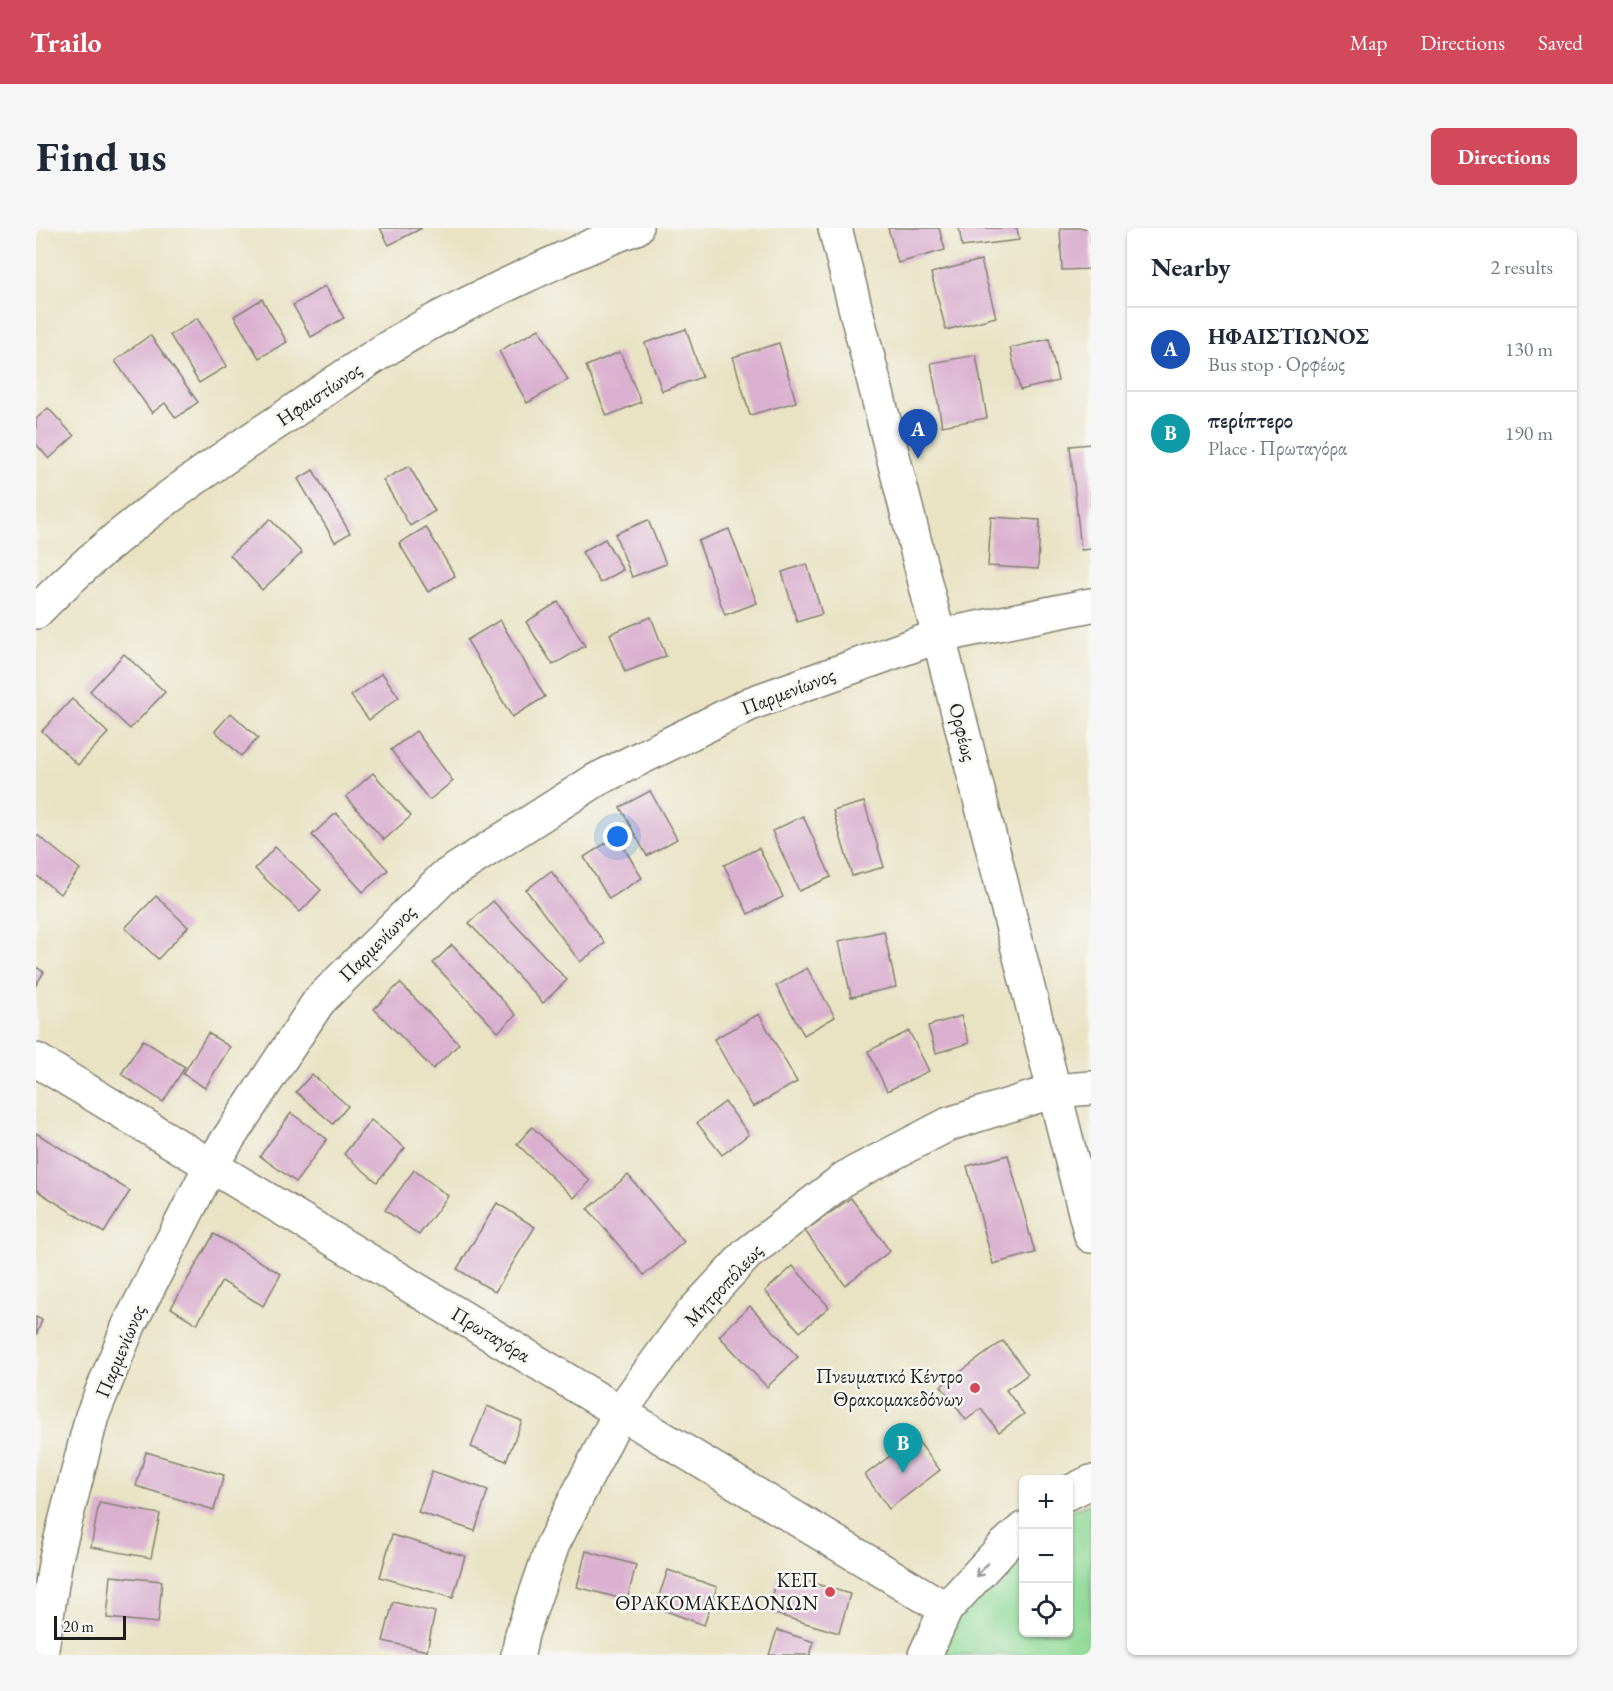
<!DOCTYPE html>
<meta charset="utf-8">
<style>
:root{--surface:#fff;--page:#f6f6f7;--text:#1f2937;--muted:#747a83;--line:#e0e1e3;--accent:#d1495b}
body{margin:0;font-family:"EB Garamond",serif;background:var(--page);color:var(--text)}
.controls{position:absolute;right:18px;bottom:18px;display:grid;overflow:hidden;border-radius:9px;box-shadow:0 2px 4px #0004}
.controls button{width:54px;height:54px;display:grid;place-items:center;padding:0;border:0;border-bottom:2px solid var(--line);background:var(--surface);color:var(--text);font:30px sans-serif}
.scale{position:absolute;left:18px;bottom:15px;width:72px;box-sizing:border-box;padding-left:6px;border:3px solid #1c1c1c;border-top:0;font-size:16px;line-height:21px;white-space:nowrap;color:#1c1c1c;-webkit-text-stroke:4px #f6f6f2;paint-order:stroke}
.you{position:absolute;left:582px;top:609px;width:21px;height:21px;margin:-15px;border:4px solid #fff;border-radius:50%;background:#1a73e8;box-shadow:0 0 0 9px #1a73e833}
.badge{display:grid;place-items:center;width:39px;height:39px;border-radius:50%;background:var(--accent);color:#fff;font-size:20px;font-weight:700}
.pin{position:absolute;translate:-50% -50px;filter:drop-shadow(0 2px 3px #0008)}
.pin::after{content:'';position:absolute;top:32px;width:21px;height:18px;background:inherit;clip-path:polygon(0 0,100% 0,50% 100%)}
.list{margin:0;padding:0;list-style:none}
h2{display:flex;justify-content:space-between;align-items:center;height:78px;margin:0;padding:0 24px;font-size:26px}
h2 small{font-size:20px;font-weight:400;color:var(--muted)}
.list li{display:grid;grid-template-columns:39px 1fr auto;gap:18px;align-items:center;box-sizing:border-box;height:84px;padding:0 24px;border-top:2px solid var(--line)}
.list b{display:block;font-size:22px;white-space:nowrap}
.list p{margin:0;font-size:20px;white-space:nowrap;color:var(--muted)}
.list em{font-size:20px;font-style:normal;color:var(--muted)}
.icon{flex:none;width:33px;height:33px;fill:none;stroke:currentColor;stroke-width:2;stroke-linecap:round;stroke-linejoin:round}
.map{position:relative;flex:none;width:1055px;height:1427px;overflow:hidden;border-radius:9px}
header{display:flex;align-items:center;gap:36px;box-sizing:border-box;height:84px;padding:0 30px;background:var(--accent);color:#fff}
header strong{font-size:28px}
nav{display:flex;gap:33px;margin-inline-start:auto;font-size:21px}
.intro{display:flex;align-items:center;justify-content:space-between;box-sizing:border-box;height:144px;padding:0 36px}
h1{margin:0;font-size:42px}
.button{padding:15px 27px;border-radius:9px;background:var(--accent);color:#fff;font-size:21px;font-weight:700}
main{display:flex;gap:36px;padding:0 36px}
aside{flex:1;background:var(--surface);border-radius:9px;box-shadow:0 2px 4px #0004}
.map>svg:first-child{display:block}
.green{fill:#8fd995;stroke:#567a58;stroke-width:1.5}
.building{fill:#dab0d0}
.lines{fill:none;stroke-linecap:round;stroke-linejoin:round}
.minor-casing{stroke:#828070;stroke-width:36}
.minor{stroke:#fff;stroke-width:33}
.oneway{stroke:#999}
.poi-dot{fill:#d1495b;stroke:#f6f6f2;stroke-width:2}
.labels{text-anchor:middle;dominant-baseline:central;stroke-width:5;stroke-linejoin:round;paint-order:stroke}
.street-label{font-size:20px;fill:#1c1c1c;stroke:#f6f6f2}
.poi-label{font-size:20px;fill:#1c1c1c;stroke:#f6f6f2;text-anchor:end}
</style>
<header>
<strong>Trailo</strong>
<nav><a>Map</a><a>Directions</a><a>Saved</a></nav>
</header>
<div class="intro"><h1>Find us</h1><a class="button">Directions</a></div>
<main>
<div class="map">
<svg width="1055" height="1427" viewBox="0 0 1055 1427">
<rect width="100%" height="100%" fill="#f6f6f2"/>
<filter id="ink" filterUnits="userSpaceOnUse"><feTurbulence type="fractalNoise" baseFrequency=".0167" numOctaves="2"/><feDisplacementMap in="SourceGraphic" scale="12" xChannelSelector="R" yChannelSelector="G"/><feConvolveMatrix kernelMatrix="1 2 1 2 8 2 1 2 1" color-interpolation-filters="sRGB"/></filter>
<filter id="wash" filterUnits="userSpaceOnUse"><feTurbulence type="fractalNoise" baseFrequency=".008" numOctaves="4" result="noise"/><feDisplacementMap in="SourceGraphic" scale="24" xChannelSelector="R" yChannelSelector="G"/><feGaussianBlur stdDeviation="1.35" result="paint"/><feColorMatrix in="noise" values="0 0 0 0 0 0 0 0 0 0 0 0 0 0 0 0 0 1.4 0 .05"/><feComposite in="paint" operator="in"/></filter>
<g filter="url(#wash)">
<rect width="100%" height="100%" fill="#e9e3c4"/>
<polygon class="green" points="1055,1275 1055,1427 895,1427 922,1378 987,1315 987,1404 1032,1404 1033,1283"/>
<g id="blocks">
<g class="building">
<polygon points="344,0 386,0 353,17"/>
<polygon points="852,0 903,0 909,22 862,35"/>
<polygon points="923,0 981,0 983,12 926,19"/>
<polygon points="1024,0 1055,0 1055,41 1026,42"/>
<polygon points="945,32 960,89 910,102 895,45"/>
<polygon points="289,58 308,90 275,109 257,77"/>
<polygon points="226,71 251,114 223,130 198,88"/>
<polygon points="161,90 191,138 163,155 134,107"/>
<polygon points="503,101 532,152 491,175 463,123"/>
<polygon points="650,101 666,149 626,163 609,115"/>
<polygon points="114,107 162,174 140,190 129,175 116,185 79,133"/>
<polygon points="1013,111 1022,153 984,162 974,120"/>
<polygon points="743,115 760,174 714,187 697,129"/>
<polygon points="584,124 605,174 571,188 550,138"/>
<polygon points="940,127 951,190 906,198 895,135"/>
<polygon points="12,180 38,208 13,231 0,216 0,191"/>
<polygon points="1055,216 1055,321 1045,322 1034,218"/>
<polygon points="373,238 399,283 374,298 347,252"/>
<polygon points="277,242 314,305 299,314 262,251"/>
<polygon points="955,289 1004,292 1002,341 952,338"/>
<polygon points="234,291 266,325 226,362 194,327"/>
<polygon points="612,292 630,336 596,349 579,306"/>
<polygon points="390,299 419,348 392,364 363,315"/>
<polygon points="693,301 721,375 689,387 662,313"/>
<polygon points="569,311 587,342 564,355 546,324"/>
<polygon points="771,336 786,386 761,394 746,344"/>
<polygon points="522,374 549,418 517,437 490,394"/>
<polygon points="615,389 630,428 589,444 574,406"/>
<polygon points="464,392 509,469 476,489 431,412"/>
<polygon points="88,426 129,464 94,501 54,463"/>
<polygon points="346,445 363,469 333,492 315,468"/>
<polygon points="36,471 72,505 42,537 6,503"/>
<polygon points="195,485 222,510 205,528 179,503"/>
<polygon points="380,503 417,553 393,572 355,522"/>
<polygon points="337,545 375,588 348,612 310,569"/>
<polygon points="614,563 641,611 611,628 584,579"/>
<polygon points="828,574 848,639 816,648 797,583"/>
<polygon points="300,585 352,642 327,664 276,607"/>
<polygon points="767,588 795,649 763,663 736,603"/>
<polygon points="0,606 44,641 24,666 0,647"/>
<polygon points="581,608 606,650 573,671 548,629"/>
<polygon points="239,619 285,662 264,684 219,641"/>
<polygon points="723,620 747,669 712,686 688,637"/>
<polygon points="515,643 569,715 544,734 490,662"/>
<polygon points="120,668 152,699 122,731 89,700"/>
<polygon points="457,673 531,752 507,775 433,695"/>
<polygon points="848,703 860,759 815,769 803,713"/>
<polygon points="416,717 480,787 462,804 397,735"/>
<polygon points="0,739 8,744 0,757"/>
<polygon points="771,740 799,789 768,807 740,758"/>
<polygon points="364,755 423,816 397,841 338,781"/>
<polygon points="723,786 761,854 717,879 678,811"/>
<polygon points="925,788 933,815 900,825 892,798"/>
<polygon points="873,803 893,843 851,863 832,823"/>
<polygon points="172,805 194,819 169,860 147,846"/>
<polygon points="107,812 149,839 127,874 85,846"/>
<polygon points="276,846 312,878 297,896 260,864"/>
<polygon points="689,874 713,906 686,927 661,895"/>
<polygon points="255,885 291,911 260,954 224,928"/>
<polygon points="335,892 369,920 341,954 308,926"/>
<polygon points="496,899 554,953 538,970 481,916"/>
<polygon points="0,905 94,963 68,1005 0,962"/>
<polygon points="972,927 999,1025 957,1036 931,938"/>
<polygon points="378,942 412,968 383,1007 349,982"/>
<polygon points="592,947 648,1014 608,1047 552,981"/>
<polygon points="815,970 854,1023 809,1057 769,1003"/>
<polygon points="461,975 499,999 459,1064 421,1041"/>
<polygon points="178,1006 245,1046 227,1078 186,1053 161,1096 135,1080"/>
<polygon points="757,1038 793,1079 764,1104 729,1063"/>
<polygon points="714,1078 762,1129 731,1159 683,1108"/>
<polygon points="0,1089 6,1092 0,1108"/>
<polygon points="967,1113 992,1146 970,1162 988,1186 963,1204 945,1181 930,1192 905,1158"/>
<polygon points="451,1178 486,1193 470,1233 435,1219"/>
<polygon points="879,1209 904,1242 853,1281 829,1247"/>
<polygon points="110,1224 188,1247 178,1282 100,1258"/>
<polygon points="396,1243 452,1262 439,1303 382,1284"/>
<polygon points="63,1275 124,1286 115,1330 55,1319"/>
<polygon points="356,1307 429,1328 417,1370 344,1349"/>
<polygon points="550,1323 600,1337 591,1372 541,1359"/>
<polygon points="632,1342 681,1359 668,1397 619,1379"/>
<polygon points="743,1345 814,1366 803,1405 732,1384"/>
<polygon points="75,1348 126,1353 122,1395 71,1390"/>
<polygon points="357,1374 399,1384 391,1423 347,1413"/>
<polygon points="741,1402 778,1414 774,1427 733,1427"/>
</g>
</g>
</g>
<g filter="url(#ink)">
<use href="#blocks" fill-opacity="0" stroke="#828070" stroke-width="1.5"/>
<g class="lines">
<g class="minor-casing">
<g id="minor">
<polyline points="799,0 1055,1008"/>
<path d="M0,384c73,-75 159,-136 246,-193 36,-25 72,-50 109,-73 46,-29 96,-52 145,-75 33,-15 66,-31 100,-43"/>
<polyline points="0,832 910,1381"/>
<polyline points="1032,1265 1055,1254"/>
<polyline points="5,1427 20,1330 56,1188 93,1097 175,937 283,773 407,650 560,552 716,475 903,408 1055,377"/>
<polyline points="482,1427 486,1406 517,1316 584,1184 657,1084 711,1026 809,950 913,896 1018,863 1055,860"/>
<polyline points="889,1427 910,1381 968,1318 987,1301"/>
</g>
</g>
<use href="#minor" class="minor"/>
</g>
<defs><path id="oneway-shaft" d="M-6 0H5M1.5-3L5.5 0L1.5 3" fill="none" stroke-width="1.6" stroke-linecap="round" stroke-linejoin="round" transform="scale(1.5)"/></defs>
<use class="oneway" href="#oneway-shaft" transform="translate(946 1342) rotate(133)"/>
</g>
<g class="poi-dot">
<circle cx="939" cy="1160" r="6"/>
<circle cx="794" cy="1364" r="6"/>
</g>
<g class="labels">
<g class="street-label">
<text transform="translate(283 166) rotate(-34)">Ηφαιστίωνος</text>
<text transform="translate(752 463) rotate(-21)">Παρμενίωνος</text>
<text transform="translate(927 504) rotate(76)">Ορφέως</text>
<text transform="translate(341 715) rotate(-45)">Παρμενίωνος</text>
<text transform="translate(687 1057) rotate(-47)">Μητροπόλεως</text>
<text transform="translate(455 1106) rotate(31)">Πρωταγόρα</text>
<text transform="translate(84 1123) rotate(-67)">Παρμενίωνος</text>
</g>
<g class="poi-label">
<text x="927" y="1148">Πνευματικό Κέντρο<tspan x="927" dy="23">Θρακομακεδόνων</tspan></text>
<text x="782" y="1352">ΚΕΠ<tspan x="782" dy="23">ΘΡΑΚΟΜΑΚΕΔΟΝΩΝ</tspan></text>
</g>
</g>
</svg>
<div class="controls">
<button>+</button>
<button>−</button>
<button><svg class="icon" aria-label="locate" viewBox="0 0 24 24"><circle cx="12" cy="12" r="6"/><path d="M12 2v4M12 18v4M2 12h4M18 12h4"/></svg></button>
</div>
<div class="scale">20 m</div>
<div class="you"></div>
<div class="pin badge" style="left:882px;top:231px;background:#1a4fb4">A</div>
<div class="pin badge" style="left:867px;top:1245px;background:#0f9aa8">B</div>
</div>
<aside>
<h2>Nearby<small>2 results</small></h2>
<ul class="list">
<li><span class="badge" style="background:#1a4fb4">A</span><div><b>ΗΦΑΙΣΤΙΩΝΟΣ</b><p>Bus stop · Ορφέως</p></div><em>130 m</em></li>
<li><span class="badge" style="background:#0f9aa8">B</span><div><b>περίπτερο</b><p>Place · Πρωταγόρα</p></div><em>190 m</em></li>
</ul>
</aside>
</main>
